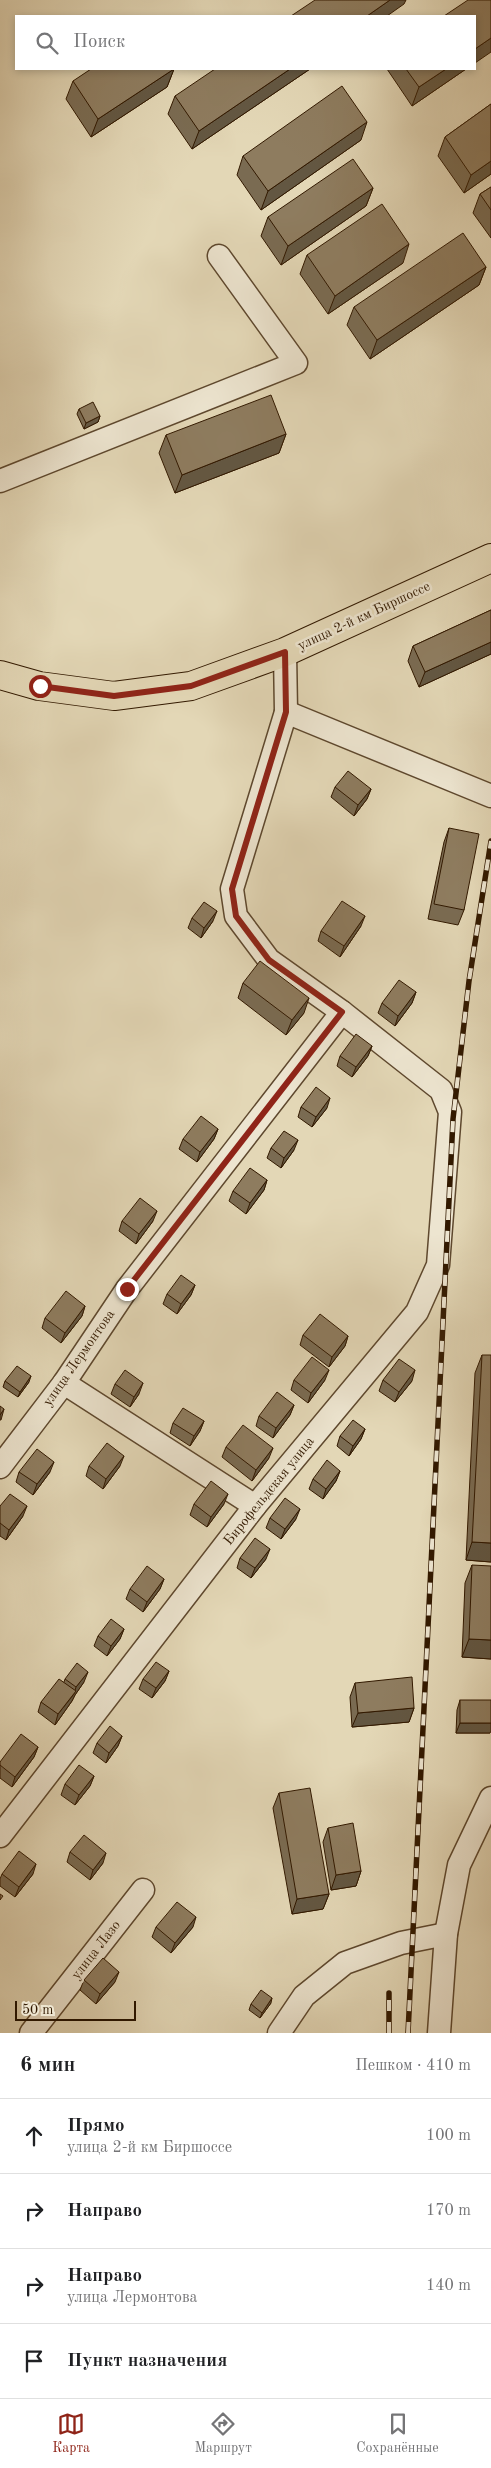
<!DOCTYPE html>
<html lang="ru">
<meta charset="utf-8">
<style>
:root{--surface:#fff;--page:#f6f6f6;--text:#202124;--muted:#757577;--line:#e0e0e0;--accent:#8f2418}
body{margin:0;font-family:"Old Standard TT",serif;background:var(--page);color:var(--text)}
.scale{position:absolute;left:15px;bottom:12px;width:121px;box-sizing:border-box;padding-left:5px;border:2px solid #321900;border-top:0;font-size:14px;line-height:18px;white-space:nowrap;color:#321900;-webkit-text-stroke:4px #ede5d0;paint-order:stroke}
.stop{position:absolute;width:15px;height:15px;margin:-11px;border:4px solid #8f2418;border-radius:50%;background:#fff}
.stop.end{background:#8f2418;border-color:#fff;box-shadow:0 1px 5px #0008}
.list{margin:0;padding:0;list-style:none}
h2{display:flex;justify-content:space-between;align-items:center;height:65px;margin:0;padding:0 20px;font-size:21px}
h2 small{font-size:16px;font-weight:400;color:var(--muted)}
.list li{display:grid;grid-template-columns:32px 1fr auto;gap:15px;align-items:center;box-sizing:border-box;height:75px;padding:0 20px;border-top:1px solid var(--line)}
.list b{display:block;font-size:19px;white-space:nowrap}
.list p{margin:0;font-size:16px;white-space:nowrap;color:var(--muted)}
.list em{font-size:16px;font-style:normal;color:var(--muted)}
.icon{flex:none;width:28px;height:28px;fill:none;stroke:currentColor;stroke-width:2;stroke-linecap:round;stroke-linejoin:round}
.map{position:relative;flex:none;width:491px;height:2033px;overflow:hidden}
.search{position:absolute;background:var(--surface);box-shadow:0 2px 8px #0003;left:15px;right:15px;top:15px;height:55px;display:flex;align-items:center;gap:12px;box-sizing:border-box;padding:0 18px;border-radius:0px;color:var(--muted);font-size:19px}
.sheet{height:365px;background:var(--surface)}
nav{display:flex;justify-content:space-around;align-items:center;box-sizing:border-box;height:70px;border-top:1px solid var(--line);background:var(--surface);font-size:14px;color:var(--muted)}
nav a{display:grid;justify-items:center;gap:2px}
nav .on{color:var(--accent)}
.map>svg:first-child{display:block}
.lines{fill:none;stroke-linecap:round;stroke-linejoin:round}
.minor-casing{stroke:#5e482e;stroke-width:25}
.major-casing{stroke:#321900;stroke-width:30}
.minor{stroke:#ede5d0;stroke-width:22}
.major{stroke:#e3d7b6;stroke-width:28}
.rail-casing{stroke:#321900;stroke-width:5.5}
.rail{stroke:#ede5d0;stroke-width:4;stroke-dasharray:11;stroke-linecap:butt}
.wall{fill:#7a6b52;stroke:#321900}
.shaded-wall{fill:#635742;stroke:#321900}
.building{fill:#8e7c5f;stroke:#321900}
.route{stroke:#8f2418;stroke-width:6}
.labels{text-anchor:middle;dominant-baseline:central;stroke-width:5;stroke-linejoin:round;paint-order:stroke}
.street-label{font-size:14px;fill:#321900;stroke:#ede5d0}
</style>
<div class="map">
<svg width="491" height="2033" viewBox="0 0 491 2033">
<rect width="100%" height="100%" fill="#e3d7b6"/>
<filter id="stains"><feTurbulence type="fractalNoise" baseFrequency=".004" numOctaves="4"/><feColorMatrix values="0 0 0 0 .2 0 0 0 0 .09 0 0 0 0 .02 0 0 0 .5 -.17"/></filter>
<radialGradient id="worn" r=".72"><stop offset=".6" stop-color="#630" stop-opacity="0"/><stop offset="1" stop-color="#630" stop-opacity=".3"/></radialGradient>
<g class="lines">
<g class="minor-casing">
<g id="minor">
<polyline points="0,481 296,363 219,256"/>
<polyline points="286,712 491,796"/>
<polyline points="64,1383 255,1506"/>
<polyline points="0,1467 64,1383 127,1289 342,1012"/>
<polyline points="0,1836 255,1506 417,1312 438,1265 450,1112 441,1090 342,1012 269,960 236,916 232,889 286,712 285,652"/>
<polyline points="31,2033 143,1890"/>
<polyline points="279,2033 304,1996 345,1963 401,1943 446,1934"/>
<polyline points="439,2033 446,1934 459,1865 491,1798"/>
</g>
</g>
<g class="major-casing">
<polyline id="major" points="0,675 39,686 114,696 191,686 285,652 491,558"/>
</g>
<use href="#minor" class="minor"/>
<use href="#major" class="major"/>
<g class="rail-casing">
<g id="rail">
<polyline points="389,2033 389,1993"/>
<polyline points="408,2033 453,1119 469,981 491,841"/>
</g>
</g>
<use href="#rail" class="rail"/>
</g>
<g class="wall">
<polygon points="174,69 167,87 91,137 66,99 73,81"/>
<polygon points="310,69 192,149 168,114 175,96"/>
<polygon points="387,69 466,69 412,106"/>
<polygon points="491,104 491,174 464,193 438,156 445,137"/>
<polygon points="361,140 261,210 237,175 243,156"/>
<polygon points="491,187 491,238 473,213 480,194"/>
<polygon points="373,188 366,206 281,265 261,236 268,217"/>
<polygon points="307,255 403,263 328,314 300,274"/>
<polygon points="486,267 479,285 370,359 347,325 354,307"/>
<polygon points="79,409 100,416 98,422 84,429 77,414"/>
<polygon points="286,434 279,453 175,493 159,453 166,435"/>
<polygon points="491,610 491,654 419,687 408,661 413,646"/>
<polygon points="335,787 371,789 367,799 354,816 331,797"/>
<polygon points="449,828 464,910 458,925 428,919 444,842"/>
<polygon points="192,918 213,921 201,938 188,928"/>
<polygon points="361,926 340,957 318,941 321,931"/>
<polygon points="243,983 304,1013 286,1035 238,998"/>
<polygon points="416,992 412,1003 395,1026 378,1013 382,1003"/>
<polygon points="372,1046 368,1056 352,1077 337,1066 340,1056"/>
<polygon points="301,1107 327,1108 312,1127 298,1117"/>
<polygon points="218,1129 214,1139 197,1162 179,1149 183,1139"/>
<polygon points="271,1148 294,1150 281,1168 267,1158"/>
<polygon points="267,1180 264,1190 246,1214 229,1201 233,1191"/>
<polygon points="122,1221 153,1221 136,1244 119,1231"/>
<polygon points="195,1285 191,1295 177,1314 163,1304 167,1294"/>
<polygon points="85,1306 82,1316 61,1343 42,1328 45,1318"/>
<polygon points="303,1335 348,1336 345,1346 329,1367 300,1345"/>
<polygon points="482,1355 491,1562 466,1560 475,1373"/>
<polygon points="294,1380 325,1380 308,1403 291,1390"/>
<polygon points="383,1380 412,1381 395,1402 379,1391"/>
<polygon points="5,1381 29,1382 18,1397 3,1387"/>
<polygon points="115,1384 139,1394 130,1407 111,1394"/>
<polygon points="294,1405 290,1415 273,1438 256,1426 259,1416"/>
<polygon points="204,1421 200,1431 190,1446 170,1433 173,1423"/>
<polygon points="365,1429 361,1439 349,1456 337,1446 340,1436"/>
<polygon points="226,1447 269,1458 252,1481 222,1457"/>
<polygon points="89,1466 120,1466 103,1489 86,1476"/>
<polygon points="340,1471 336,1481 323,1499 309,1489 313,1479"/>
<polygon points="19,1472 50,1472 33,1495 16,1482"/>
<polygon points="194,1504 224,1504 207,1527 190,1515"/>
<polygon points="0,1506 23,1516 6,1540 0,1536"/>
<polygon points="270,1518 296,1519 281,1539 266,1528"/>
<polygon points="240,1558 266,1559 251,1578 237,1568"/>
<polygon points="472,1565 491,1659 462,1657 465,1583"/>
<polygon points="164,1579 160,1589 143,1612 126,1599 130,1589"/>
<polygon points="124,1629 120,1639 107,1656 94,1646 98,1636"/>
<polygon points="169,1671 165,1681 152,1698 139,1689 143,1679"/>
<polygon points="65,1679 84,1682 75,1695 72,1701 55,1725 38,1712 41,1702 64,1682"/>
<polygon points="355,1683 414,1708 409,1722 352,1727 350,1697"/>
<polygon points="460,1700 490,1733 456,1733 457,1710"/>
<polygon points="122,1736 118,1746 106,1763 93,1753 97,1743"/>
<polygon points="38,1747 34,1757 12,1787 0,1778 0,1762"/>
<polygon points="94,1776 90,1786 75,1805 61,1795 65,1784"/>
<polygon points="279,1793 329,1894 323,1909 292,1914 273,1808"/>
<polygon points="328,1828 361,1871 356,1886 331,1890 323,1842"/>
<polygon points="70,1852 103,1863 90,1880 67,1862"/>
<polygon points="2,1874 33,1874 15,1897 0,1886 0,1879"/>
<polygon points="156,1927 193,1927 171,1953 152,1937"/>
<polygon points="84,1980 115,1982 96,2004 80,1990"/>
<polygon points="271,2003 260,2018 249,2010 251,2004"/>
</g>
<g class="shaded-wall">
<polygon points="390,0 406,0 404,4 387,16 367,16"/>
<polygon points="491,38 491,52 475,63 475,49"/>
<polygon points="174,69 167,87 91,137 98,119"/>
<polygon points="290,69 310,69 192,149 199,131"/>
<polygon points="446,69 466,69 412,106 419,87"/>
<polygon points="367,122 361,140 261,210 268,191"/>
<polygon points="491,161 491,174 464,193 471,175"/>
<polygon points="373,188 366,206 281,265 288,246"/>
<polygon points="409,244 403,263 328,314 335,296"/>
<polygon points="486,267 479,285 370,359 377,340"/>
<polygon points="100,416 98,422 84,429 86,423"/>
<polygon points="286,434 279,453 175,493 182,475"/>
<polygon points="491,642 491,654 419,687 425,672"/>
<polygon points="371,789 367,799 354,816 358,805"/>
<polygon points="217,911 213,921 201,938 204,928"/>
<polygon points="365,916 361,926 340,957 344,946"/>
<polygon points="416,992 412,1003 395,1026 398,1016"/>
<polygon points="309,998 304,1013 286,1035 292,1020"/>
<polygon points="372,1046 368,1056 352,1077 356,1067"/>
<polygon points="330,1098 327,1108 312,1127 316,1117"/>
<polygon points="218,1129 214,1139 197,1162 200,1152"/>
<polygon points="298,1140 294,1150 281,1168 284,1158"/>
<polygon points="267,1180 264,1190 246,1214 250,1203"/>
<polygon points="157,1211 153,1221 136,1244 139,1234"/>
<polygon points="195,1285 191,1295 177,1314 181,1304"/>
<polygon points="85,1306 82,1316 61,1343 65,1333"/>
<polygon points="348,1336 345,1346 329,1367 332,1357"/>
<polygon points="329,1370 325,1380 308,1403 311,1393"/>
<polygon points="415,1370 412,1381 395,1402 399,1392"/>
<polygon points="31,1376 29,1382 18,1397 20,1392"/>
<polygon points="143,1383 139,1394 130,1407 134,1397"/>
<polygon points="294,1405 290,1415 273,1438 276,1428"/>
<polygon points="4,1409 1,1420 0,1420 0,1415"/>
<polygon points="204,1421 200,1431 190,1446 194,1436"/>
<polygon points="365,1429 361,1439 349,1456 353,1446"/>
<polygon points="273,1448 269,1458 252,1481 256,1470"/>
<polygon points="124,1456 120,1466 103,1489 106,1479"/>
<polygon points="54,1462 50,1472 33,1495 37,1484"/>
<polygon points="340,1471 336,1481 323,1499 326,1489"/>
<polygon points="228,1494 224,1504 207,1527 211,1517"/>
<polygon points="27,1506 23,1516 6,1540 9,1530"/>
<polygon points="300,1509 296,1519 281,1539 285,1529"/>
<polygon points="472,1542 491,1543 491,1562 466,1560"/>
<polygon points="270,1549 266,1559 251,1578 255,1568"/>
<polygon points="164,1579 160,1589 143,1612 147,1602"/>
<polygon points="124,1629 120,1639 107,1656 111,1646"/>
<polygon points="469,1639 491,1640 491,1659 462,1657"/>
<polygon points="169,1671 165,1681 152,1698 156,1688"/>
<polygon points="88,1672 84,1682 75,1695 72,1701 55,1725 58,1714 74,1694 76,1687"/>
<polygon points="414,1708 409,1722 352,1727 358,1713"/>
<polygon points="460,1723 491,1723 491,1731 490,1733 456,1733"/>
<polygon points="122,1736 118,1746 106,1763 109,1753"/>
<polygon points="38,1747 34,1757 12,1787 15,1777"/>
<polygon points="94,1776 90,1786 75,1805 79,1795"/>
<polygon points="106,1853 103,1863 90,1880 93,1870"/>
<polygon points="36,1864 33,1874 15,1897 19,1887"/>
<polygon points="361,1871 356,1886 331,1890 336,1875"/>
<polygon points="329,1894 323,1909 292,1914 297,1899"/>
<polygon points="196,1917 193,1927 171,1953 175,1943"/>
<polygon points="119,1972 115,1982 96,2004 100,1994"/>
<polygon points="272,1998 271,2003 260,2018 262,2013"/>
</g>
<g class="building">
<polygon points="315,0 390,0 367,16 291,16"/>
<polygon points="468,0 491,0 491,38 475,49 475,16 444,16"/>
<polygon points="91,69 174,69 98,119 73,81"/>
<polygon points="215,69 290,69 199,131 175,96"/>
<polygon points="406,69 446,69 419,87"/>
<polygon points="342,86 367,122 268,191 243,156"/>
<polygon points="491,104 491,161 471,175 445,137"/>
<polygon points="353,159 373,188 288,246 268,217"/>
<polygon points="491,187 491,210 480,194"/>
<polygon points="382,204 409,244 335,296 307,255"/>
<polygon points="463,233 486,267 377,340 354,307"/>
<polygon points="271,395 286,434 182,475 166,435"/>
<polygon points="93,402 100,416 86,423 79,409"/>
<polygon points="491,610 491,642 425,672 413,646"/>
<polygon points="348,771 371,789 358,805 335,787"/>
<polygon points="449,828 479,834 464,910 434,904"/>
<polygon points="342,901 365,916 344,946 321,931"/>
<polygon points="204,902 217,911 204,928 192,918"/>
<polygon points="260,961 309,998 292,1020 243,983"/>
<polygon points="399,980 416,992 398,1016 382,1003"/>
<polygon points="356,1034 372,1046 356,1067 340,1056"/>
<polygon points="316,1087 330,1098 316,1117 301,1107"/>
<polygon points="201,1116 218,1129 200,1152 183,1139"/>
<polygon points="284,1131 298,1140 284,1158 271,1148"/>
<polygon points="250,1168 267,1180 250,1203 233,1191"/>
<polygon points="140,1198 157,1211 139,1234 122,1221"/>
<polygon points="181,1275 195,1285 181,1304 167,1294"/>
<polygon points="66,1291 85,1306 65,1333 45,1318"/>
<polygon points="320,1314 348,1336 332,1357 303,1335"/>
<polygon points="482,1355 491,1355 491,1543 472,1542"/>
<polygon points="312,1357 329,1370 311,1393 294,1380"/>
<polygon points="399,1359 415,1370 399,1392 383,1380"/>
<polygon points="17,1366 31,1376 20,1392 5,1381"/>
<polygon points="125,1370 143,1383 134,1397 115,1384"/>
<polygon points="277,1392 294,1405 276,1428 259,1416"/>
<polygon points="0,1406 4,1409 0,1415"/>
<polygon points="183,1408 204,1421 194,1436 173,1423"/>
<polygon points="353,1420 365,1429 353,1446 340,1436"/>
<polygon points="243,1425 273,1448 256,1470 226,1447"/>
<polygon points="107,1443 124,1456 106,1479 89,1466"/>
<polygon points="37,1449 54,1462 37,1484 19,1472"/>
<polygon points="327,1460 340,1471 326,1489 313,1479"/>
<polygon points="211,1481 228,1494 211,1517 194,1504"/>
<polygon points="10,1494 27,1506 9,1530 0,1523 0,1506"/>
<polygon points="285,1498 300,1509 285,1529 270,1518"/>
<polygon points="255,1538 270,1549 255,1568 240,1558"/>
<polygon points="472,1565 491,1566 491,1640 469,1639"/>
<polygon points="147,1566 164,1579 147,1602 130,1589"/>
<polygon points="111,1619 124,1629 111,1646 98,1636"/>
<polygon points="156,1662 169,1671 156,1688 143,1679"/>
<polygon points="77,1663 88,1672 76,1687 65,1679"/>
<polygon points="412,1677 414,1708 358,1713 355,1683"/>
<polygon points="59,1679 76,1691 58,1714 41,1702"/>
<rect x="460" y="1700" width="31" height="23"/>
<polygon points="110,1726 122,1736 109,1753 97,1743"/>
<polygon points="21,1734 38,1747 15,1777 0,1765 0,1762"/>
<polygon points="79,1765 94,1776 79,1795 65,1784"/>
<polygon points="310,1788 329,1894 297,1899 279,1793"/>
<polygon points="353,1823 361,1871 336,1875 328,1828"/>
<polygon points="84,1835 106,1853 93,1870 70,1852"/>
<polygon points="19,1851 36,1864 19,1887 2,1874"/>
<polygon points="0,1894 3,1896 0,1900"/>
<polygon points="177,1902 196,1917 175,1943 156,1927"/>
<polygon points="103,1958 119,1972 100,1994 84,1980"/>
<polygon points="261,1990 272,1998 262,2013 251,2004"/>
</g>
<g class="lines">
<polyline class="route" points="40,686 114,696 191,686 285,652 286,712 232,889 236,916 269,960 342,1012 127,1289"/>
</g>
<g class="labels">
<g class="street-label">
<text transform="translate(364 616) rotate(-25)">улица 2-й км Биршоссе</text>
<text transform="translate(79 1358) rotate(-55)">улица Лермонтова</text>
<text transform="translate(269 1491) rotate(-51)">Бирофельдская улица</text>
<text transform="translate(96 1950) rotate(-52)">улица Лазо</text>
</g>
</g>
<rect width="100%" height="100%" filter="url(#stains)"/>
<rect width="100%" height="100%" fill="url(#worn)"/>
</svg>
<div class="scale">50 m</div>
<div class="stop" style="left:40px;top:686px"></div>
<div class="stop end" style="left:127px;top:1289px"></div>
<div class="search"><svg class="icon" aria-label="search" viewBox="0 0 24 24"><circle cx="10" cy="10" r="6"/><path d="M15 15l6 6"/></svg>Поиск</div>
</div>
<section class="sheet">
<h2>6 мин<small>Пешком · 410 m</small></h2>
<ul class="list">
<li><svg class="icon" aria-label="ahead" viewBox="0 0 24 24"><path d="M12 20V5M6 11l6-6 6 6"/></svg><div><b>Прямо</b><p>улица 2-й км Биршоссе</p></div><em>100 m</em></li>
<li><svg class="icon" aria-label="right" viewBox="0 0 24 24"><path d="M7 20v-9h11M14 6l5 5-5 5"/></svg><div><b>Направо</b></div><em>170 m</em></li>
<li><svg class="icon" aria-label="right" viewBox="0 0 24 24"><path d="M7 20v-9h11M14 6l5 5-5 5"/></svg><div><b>Направо</b><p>улица Лермонтова</p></div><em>140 m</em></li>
<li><svg class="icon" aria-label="arrive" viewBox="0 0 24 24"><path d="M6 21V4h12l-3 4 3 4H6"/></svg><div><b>Пункт назначения</b></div></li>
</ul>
</section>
<nav>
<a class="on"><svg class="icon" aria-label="map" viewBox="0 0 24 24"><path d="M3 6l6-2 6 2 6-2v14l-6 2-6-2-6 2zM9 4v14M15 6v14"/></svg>Карта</a>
<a><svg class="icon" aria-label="directions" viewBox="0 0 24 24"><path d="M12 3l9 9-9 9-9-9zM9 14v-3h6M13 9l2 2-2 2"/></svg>Маршрут</a>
<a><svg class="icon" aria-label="saved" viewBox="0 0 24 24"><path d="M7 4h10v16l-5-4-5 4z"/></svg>Сохранённые</a>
</nav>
